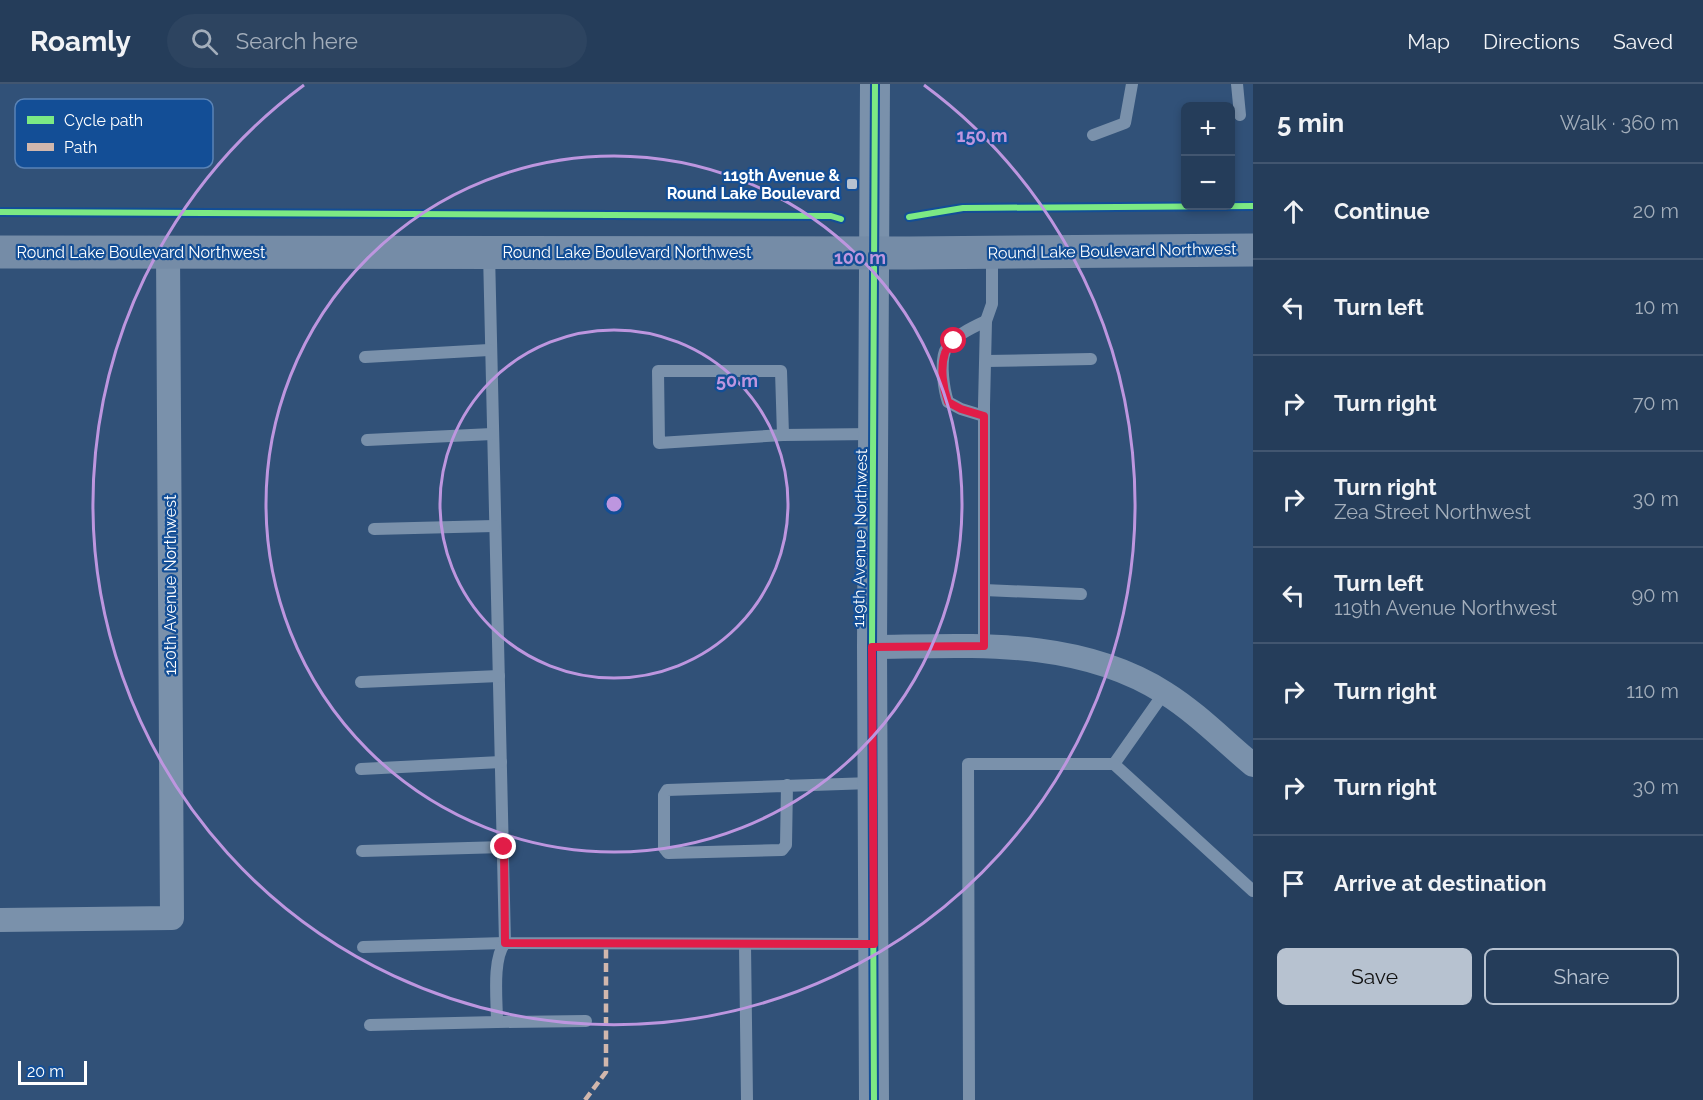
<!DOCTYPE html>
<meta charset="utf-8">
<style>
:root{--surface:#253d5a;--page:#2d4460;--text:#f1f3f6;--muted:#a3aebb;--line:#425670;--accent:#b7c2d0}
body{margin:0;font-family:Raleway,sans-serif;background:var(--page);color:var(--text)}
.controls{position:absolute;right:18px;top:18px;display:grid;overflow:hidden;border-radius:9px;box-shadow:0 3px 9px #0003}
.controls button{width:54px;height:54px;display:grid;place-items:center;padding:0;border:0;border-bottom:2px solid var(--line);background:var(--surface);color:var(--text);font:30px sans-serif}
.scale{position:absolute;left:18px;bottom:15px;width:69px;box-sizing:border-box;padding-left:6px;border:3px solid #fff;border-top:0;font-size:16px;line-height:21px;white-space:nowrap;color:#fff;-webkit-text-stroke:4px #134e96;paint-order:stroke}
.stop{position:absolute;width:18px;height:18px;margin:-14px;border:4px solid #e11d48;border-radius:50%;background:#fff}
.stop.end{background:#e11d48;border-color:#fff;box-shadow:0 2px 6px #0008}
.list{margin:0;padding:0;list-style:none}
h2{display:flex;justify-content:space-between;align-items:center;height:78px;margin:0;padding:0 24px;font-size:26px}
h2 small{font-size:20px;font-weight:400;color:var(--muted)}
.list li{display:grid;grid-template-columns:39px 1fr auto;gap:18px;align-items:center;box-sizing:border-box;height:96px;padding:0 24px;border-top:2px solid var(--line)}
.list b{display:block;font-size:22px;white-space:nowrap}
.list p{margin:0;font-size:20px;white-space:nowrap;color:var(--muted)}
.list em{font-size:20px;font-style:normal;color:var(--muted)}
.actions{display:flex;gap:12px;padding:18px 24px}
.actions a{flex:1;padding:14px 0;border:2px solid var(--accent);border-radius:9px;text-align:center;font-size:21px;color:var(--accent)}
.actions .main{background:var(--accent);color:#111}
.icon{flex:none;width:33px;height:33px;fill:none;stroke:currentColor;stroke-width:2;stroke-linecap:round;stroke-linejoin:round}
.map{position:relative;flex:none;width:1253px;height:1016px;overflow:hidden}
header{display:flex;align-items:center;gap:36px;box-sizing:border-box;height:84px;padding:0 30px;background:var(--surface);border-bottom:2px solid var(--line)}
header strong{font-size:28px}
nav{display:flex;gap:33px;margin-inline-start:auto;font-size:21px}
.search{width:420px;height:54px;background:var(--page);display:flex;align-items:center;gap:15px;box-sizing:border-box;padding:0 21px;border-radius:33px;color:var(--muted);font-size:22px}
main{display:flex}
aside{flex:1;background:var(--surface)}
.map>svg:first-child{display:block}
.lines{fill:none;stroke-linecap:round;stroke-linejoin:round}
.service{stroke:#7a91ab;stroke-width:12}
.minor{stroke:#7a91ab;stroke-width:24}
.tertiary{stroke:#7a91ab;stroke-width:30}
.secondary{stroke:#758ca7;stroke-width:33}
.quiet{stroke:#d1b7ad;stroke-width:4.5;stroke-dasharray:9 4.5;stroke-linecap:butt}
.cycleway-casing{stroke:#134e96;stroke-width:10}
.cycleway{stroke:#7ce984;stroke-width:6}
.route{stroke:#e11d48;stroke-width:8}
.ring{fill:none;stroke:#bd96df;stroke-width:3}
.poi-dot{fill:#b7c2d0;stroke:#134e96;stroke-width:2}
.labels{text-anchor:middle;dominant-baseline:central;stroke-width:4.5;stroke-linejoin:round;paint-order:stroke}
.poi-label{font-size:16px;font-weight:bold;fill:#fff;stroke:#134e96;text-anchor:end}
.street-label{font-size:16px;fill:#fff;stroke:#134e96}
.key{fill:#134e96;stroke:#5a83b6;stroke-width:1.5}
.key-label{font-size:16px;fill:#fff}
.centre{fill:#bd96df;stroke:#134e96;stroke-width:3}
.ring-label{font-size:18px;text-anchor:middle;font-weight:bold;fill:#bd96df;stroke:#134e96;stroke-width:4.5;stroke-linejoin:round;paint-order:stroke}
</style>
<header>
<strong>Roamly</strong>
<div class="search"><svg class="icon" aria-label="search" viewBox="0 0 24 24"><circle cx="10" cy="10" r="6"/><path d="M15 15l6 6"/></svg>Search here</div>
<nav><a>Map</a><a>Directions</a><a>Saved</a></nav>
</header>
<main>
<div class="map">
<svg width="1253" height="1016" viewBox="0 0 1253 1016">
<rect width="100%" height="100%" fill="#315178"/>
<g class="lines">
<g class="service">
<polyline points="1237,0 1240,31"/>
<polyline points="1093,51 1125,39 1132,0"/>
<polyline points="489,169 505,859 874,860"/>
<polyline points="365,273 489,266"/>
<polyline points="986,277 1091,275"/>
<path d="M984,332l-23,-7 -13,-7c-4,-12 -8,-38 -3,-51 6,-14 28,-24 41,-30"/>
<polyline points="783,351 781,287 658,287 659,359 783,351 873,350"/>
<polyline points="367,356 492,350"/>
<polyline points="374,445 494,442"/>
<polyline points="984,506 1081,510"/>
<polyline points="984,562 984,321 986,237 992,220 992,171"/>
<polyline points="361,598 499,592"/>
<polyline points="1114,680 1164,609"/>
<polyline points="361,685 501,678"/>
<polyline points="787,701 786,761 782,766 668,769 664,764 664,711 667,706 871,699"/>
<polyline points="362,767 504,763"/>
<polyline points="745,861 747,1016"/>
<polyline points="363,863 505,859"/>
<polyline points="497,938 586,937"/>
<path d="M370,941l127,-3c0,-21 -5,-63 8,-79"/>
<polyline points="969,1016 968,680 1114,680 1253,807"/>
</g>
<g class="minor">
<path d="M872,563c99,-1 205,-10 293,46 32,20 59,48 88,72"/>
<polyline points="0,836 172,834 168,168"/>
</g>
<polyline class="tertiary" points="874,1016 872,563 875,0"/>
<polyline class="secondary" points="0,168 909,169 1253,166"/>
<polyline class="quiet" points="585,1016 606,988 606,860"/>
<g class="cycleway-casing">
<g id="cycleway">
<polyline points="0,128 831,132 841,135"/>
<polyline points="909,133 963,124 1253,122"/>
<polyline points="874,1016 872,563 875,0"/>
</g>
</g>
<use href="#cycleway" class="cycleway"/>
</g>
<g class="lines">
<path class="route" d="M504,763l1,96 369,1 -2,-297 112,-1v-230l-23,-7 -13,-7c-5,-14 -8,-34 -3,-49 1,-4 6,-9 9,-12"/>
</g>
<g class="ring">
<circle cx="614" cy="420" r="174"/>
<circle cx="614" cy="420" r="348"/>
<path d="M924 1A521 521 0 1 1 304 1"/>
</g>
<rect class="poi-dot" x="846" y="94" width="12" height="12" rx="3"/>
<g class="labels">
<g class="poi-label">
<text x="840" y="91">119th Avenue &amp;<tspan x="840" dy="18">Round Lake Boulevard</tspan></text>
</g>
<g class="street-label">
<text transform="translate(1112 167) rotate(-1)">Round Lake Boulevard Northwest</text>
<text x="141" y="168">Round Lake Boulevard Northwest</text>
<text x="627" y="168">Round Lake Boulevard Northwest</text>
<text transform="translate(860 454) rotate(-89)">119th Avenue Northwest</text>
<text transform="translate(170 501) rotate(-90)">120th Avenue Northwest</text>
</g>
</g>
<rect x="15" y="15" width="198" height="69" rx="9" class="key"/>
<rect x="27" y="32" width="27" height="8" fill="#7ce984"/>
<rect x="27" y="59" width="27" height="8" fill="#d1b7ad"/>
<g class="key-label">
<text x="64" y="42">Cycle path</text>
<text x="64" y="69">Path</text>
</g>
<circle cx="614" cy="420" r="9" class="centre"/>
<g class="ring-label">
<text x="982" y="58">150 m</text>
<text x="860" y="180">100 m</text>
<text x="737" y="303">50 m</text>
</g>
</svg>
<div class="controls">
<button>+</button>
<button>−</button>
</div>
<div class="scale">20 m</div>
<div class="stop" style="left:954px;top:257px"></div>
<div class="stop end" style="left:504px;top:763px"></div>
</div>
<aside>
<h2>5 min<small>Walk · 360 m</small></h2>
<ul class="list">
<li><svg class="icon" aria-label="ahead" viewBox="0 0 24 24"><path d="M12 20V5M6 11l6-6 6 6"/></svg><div><b>Continue</b></div><em>20 m</em></li>
<li><svg class="icon" aria-label="left" viewBox="0 0 24 24"><path d="M17 20v-9H6M10 6l-5 5 5 5"/></svg><div><b>Turn left</b></div><em>10 m</em></li>
<li><svg class="icon" aria-label="right" viewBox="0 0 24 24"><path d="M7 20v-9h11M14 6l5 5-5 5"/></svg><div><b>Turn right</b></div><em>70 m</em></li>
<li><svg class="icon" aria-label="right" viewBox="0 0 24 24"><path d="M7 20v-9h11M14 6l5 5-5 5"/></svg><div><b>Turn right</b><p>Zea Street Northwest</p></div><em>30 m</em></li>
<li><svg class="icon" aria-label="left" viewBox="0 0 24 24"><path d="M17 20v-9H6M10 6l-5 5 5 5"/></svg><div><b>Turn left</b><p>119th Avenue Northwest</p></div><em>90 m</em></li>
<li><svg class="icon" aria-label="right" viewBox="0 0 24 24"><path d="M7 20v-9h11M14 6l5 5-5 5"/></svg><div><b>Turn right</b></div><em>110 m</em></li>
<li><svg class="icon" aria-label="right" viewBox="0 0 24 24"><path d="M7 20v-9h11M14 6l5 5-5 5"/></svg><div><b>Turn right</b></div><em>30 m</em></li>
<li><svg class="icon" aria-label="arrive" viewBox="0 0 24 24"><path d="M6 21V4h12l-3 4 3 4H6"/></svg><div><b>Arrive at destination</b></div></li>
</ul>
<div class="actions"><a class="main">Save</a><a>Share</a></div>
</aside>
</main>
